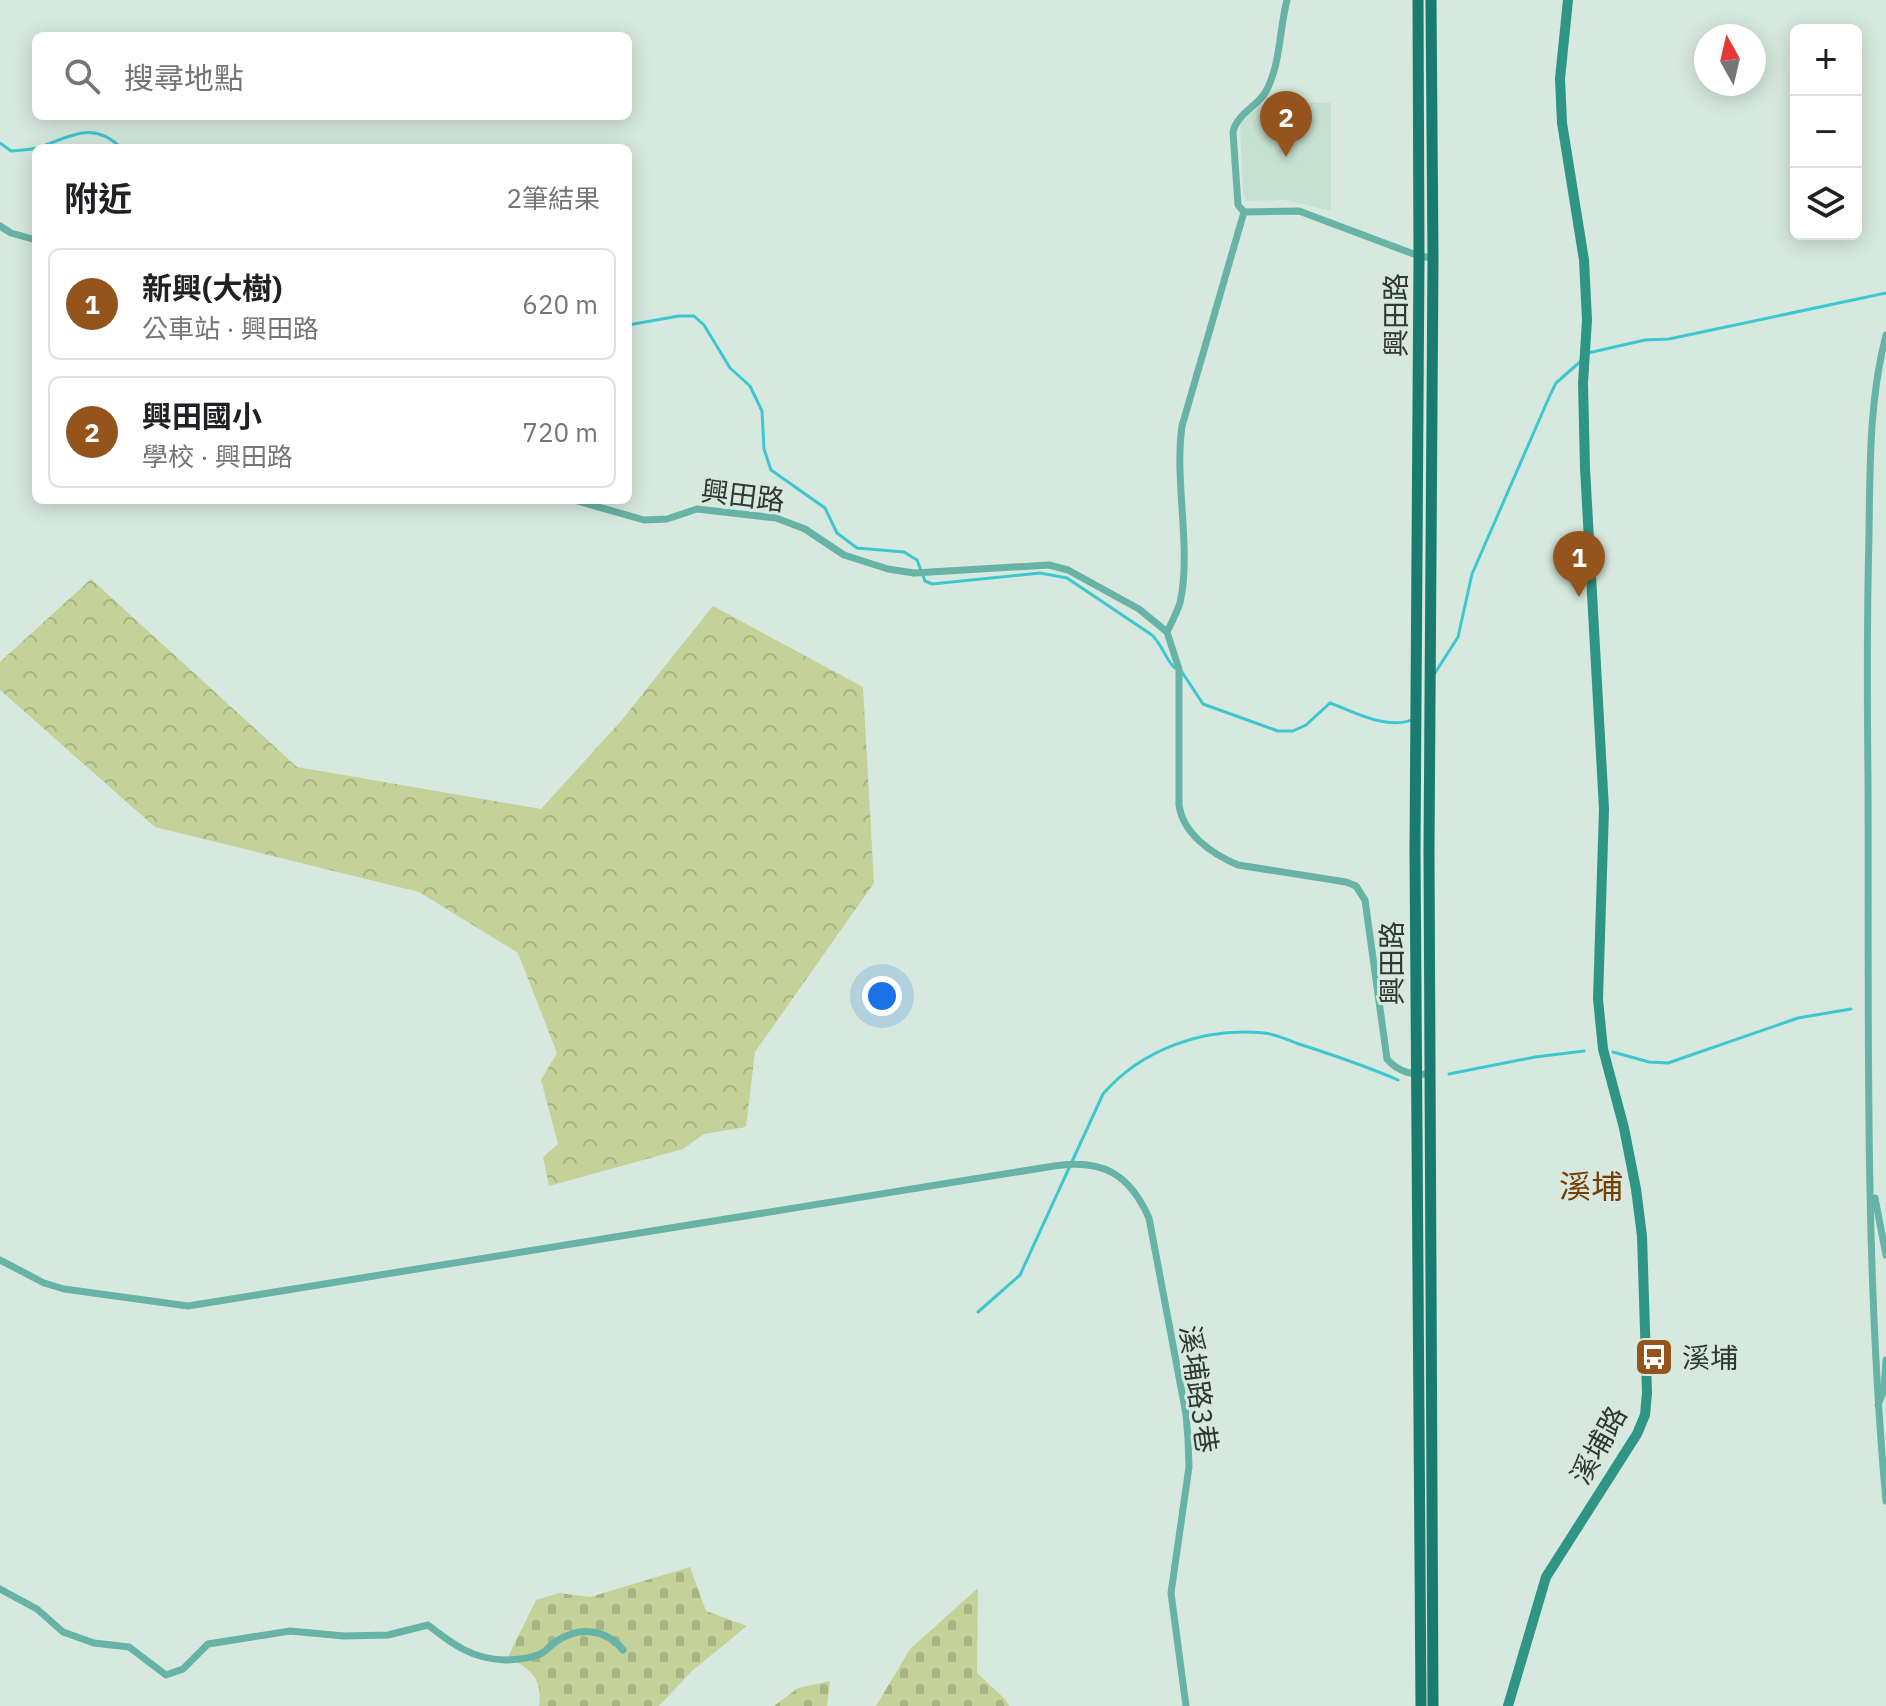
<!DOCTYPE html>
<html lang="zh-TW">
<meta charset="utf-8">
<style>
:root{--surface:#fff;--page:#f6f6f6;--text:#202124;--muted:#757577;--line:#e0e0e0;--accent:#94541c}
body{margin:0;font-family:"IBM Plex Sans","Noto Sans TC",sans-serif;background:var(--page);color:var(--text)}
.controls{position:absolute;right:24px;top:24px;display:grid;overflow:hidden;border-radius:12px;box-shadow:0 4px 20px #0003}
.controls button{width:72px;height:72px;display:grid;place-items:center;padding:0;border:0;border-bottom:2px solid var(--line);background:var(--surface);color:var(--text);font:40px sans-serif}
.compass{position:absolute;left:1694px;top:24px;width:72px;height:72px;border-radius:50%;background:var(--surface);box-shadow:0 4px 20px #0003;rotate:352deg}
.you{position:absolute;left:882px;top:996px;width:28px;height:28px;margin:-20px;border:6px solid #fff;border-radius:50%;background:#1a73e8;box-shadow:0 0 0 12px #1a73e833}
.badge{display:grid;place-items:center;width:52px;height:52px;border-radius:50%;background:var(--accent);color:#fff;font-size:26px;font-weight:700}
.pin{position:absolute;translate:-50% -66px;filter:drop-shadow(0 2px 4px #0008)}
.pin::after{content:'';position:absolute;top:42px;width:28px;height:24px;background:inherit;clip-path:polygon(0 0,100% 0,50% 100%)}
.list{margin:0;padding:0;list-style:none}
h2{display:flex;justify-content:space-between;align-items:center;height:104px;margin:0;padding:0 32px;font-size:34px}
h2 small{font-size:26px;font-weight:400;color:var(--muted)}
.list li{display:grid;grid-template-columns:52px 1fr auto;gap:24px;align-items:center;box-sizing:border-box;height:112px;margin:0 16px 16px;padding:0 16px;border:2px solid var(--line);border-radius:12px}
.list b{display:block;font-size:30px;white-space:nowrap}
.list p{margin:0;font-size:26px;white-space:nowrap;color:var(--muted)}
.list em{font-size:26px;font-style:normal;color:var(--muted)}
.icon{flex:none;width:44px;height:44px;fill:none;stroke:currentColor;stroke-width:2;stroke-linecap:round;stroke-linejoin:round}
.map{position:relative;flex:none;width:1886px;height:1706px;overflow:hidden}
.search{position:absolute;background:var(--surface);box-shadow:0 4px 20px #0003;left:32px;top:32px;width:600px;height:88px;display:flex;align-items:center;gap:20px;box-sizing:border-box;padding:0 28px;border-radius:12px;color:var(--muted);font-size:30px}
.panel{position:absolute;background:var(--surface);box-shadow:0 4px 20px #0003;left:32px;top:144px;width:600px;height:360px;border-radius:12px}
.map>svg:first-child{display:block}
.built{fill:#c6e0d1}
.forest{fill:url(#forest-crowns)}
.cemetery{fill:url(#cemetery-stones)}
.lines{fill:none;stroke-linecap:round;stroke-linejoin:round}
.stream{stroke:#3dc7d0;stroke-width:3}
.street{stroke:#67b3a5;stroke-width:7}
.secondary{stroke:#2f9585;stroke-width:10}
.primary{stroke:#197c6e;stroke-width:11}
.labels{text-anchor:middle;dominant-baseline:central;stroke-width:6;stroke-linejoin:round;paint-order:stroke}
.street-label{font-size:28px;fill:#313834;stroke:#d7e9de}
.poi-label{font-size:28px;fill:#313834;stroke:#d7e9de;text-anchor:start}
.quarter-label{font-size:32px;fill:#753d03;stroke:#d7e9de}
</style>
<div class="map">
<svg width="1886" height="1706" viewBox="0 0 1886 1706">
<defs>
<pattern id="forest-crowns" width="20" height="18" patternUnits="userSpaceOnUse" patternTransform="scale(2)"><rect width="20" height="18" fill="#c4d198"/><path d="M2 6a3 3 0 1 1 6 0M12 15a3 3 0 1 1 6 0" fill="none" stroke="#a9b484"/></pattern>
<pattern id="cemetery-stones" width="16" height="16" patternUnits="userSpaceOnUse" patternTransform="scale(2)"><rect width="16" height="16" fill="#c4d198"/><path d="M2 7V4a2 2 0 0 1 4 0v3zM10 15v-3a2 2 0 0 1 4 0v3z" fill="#a9b484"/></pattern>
</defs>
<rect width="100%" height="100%" fill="#d7e9de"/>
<polygon class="built" points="1265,102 1331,103 1331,211 1285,200 1246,201 1243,192 1240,122"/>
<polygon class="forest" points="91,579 297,767 541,809 621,721 713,606 863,687 874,883 755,1052 746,1127 704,1134 683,1149 549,1186 543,1157 558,1144 541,1080 557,1053 518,953 419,892 155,827 0,690 0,662"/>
<g class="cemetery">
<path d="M690,1567l16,44 41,15 -55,45 -33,35h-120c4,-28 -8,-36 -31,-49l28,-57 23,-7 31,4z"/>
<polygon points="978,1588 977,1673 1006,1700 1009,1706 876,1706 910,1649"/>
<polygon points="830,1681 827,1706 774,1706 798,1688"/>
</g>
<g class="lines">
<g class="stream">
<path d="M0,143l11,8c8,-1 17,-1 26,-3 32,-10 55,-29 84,0"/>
<path d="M628,325l51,-9h15l10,9 26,43 20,18 12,25 2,38 7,21 54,38 12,25 20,15 47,4 13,8 8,21 7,3 108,-11 27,5 85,57c11,11 15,27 23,33"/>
<polyline points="1588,353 1645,340 1669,339 1886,293"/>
<path d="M1182,672l21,32 75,27h15l13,-6 24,-22c25,9 58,28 84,16"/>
<polyline points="1435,673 1458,637 1472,574 1551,393 1556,383 1581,361"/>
<polyline points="1613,1052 1649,1062 1668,1063 1798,1018 1851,1009"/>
<polyline points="1449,1074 1535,1057 1584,1051"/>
<path d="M978,1312l42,-37 83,-181c39,-45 101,-67 161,-61 11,1 24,7 35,11 34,11 67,22 99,36"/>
</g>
<g class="street">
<path d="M1287,0c-8,30 -6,65 -22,93 -9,14 -28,21 -32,39l5,73 6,7 55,-1 120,45 14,2"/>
<polyline points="0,226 11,233 36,240"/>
<path d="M1886,335c-17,65 -16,133 -17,199 -2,80 -2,161 -1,242 1,242 -4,485 18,725"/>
<path d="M574,500l70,20 23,-1 30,-10 79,9 29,11 39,26 44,14 26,4 135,-8 19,5 71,39 28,23 12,37v136c4,29 33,49 59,60l108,17 10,4 9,14 22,159c12,14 26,16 43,15"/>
<path d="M1167,632c5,-10 10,-20 13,-29 12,-54 -6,-120 2,-177l62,-214"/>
<polyline points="1875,1198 1886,1255"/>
<path d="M0,1260l44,23 20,6 124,17 866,-140c48,-7 75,7 95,52l37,196 2,25 1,28 -18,126 15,113"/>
<polyline points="1878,1405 1884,1390 1886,1360"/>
<path d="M0,1589l37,20 26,23 31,11 35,4 37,28 17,-6 25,-25 82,-13 54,5 44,-1 40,-10c24,19 44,34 77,35 10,0 29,-2 37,-7 5,-3 9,-8 15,-12 23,-15 49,-12 66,9"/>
</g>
<polyline class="secondary" points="1508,1706 1546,1577 1637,1434 1645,1415 1647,1393 1642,1236 1636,1189 1624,1128 1603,1049 1598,999 1604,809 1585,468 1583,383 1587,320 1584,260 1562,123 1560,79 1568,0"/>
<g class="primary">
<polyline points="1418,0 1419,256 1415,851 1421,1706"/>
<polyline points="1431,0 1433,258 1429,851 1433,1706"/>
</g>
</g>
<defs>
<g id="bus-square" transform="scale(2)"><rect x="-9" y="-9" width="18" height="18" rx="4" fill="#94541c" stroke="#d7e9de"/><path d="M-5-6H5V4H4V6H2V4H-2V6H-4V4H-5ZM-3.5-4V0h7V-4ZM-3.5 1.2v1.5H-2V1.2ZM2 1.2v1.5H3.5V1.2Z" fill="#fff"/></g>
</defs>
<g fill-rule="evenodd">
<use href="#bus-square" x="1654" y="1357"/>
</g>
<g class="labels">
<g class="street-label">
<text transform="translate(1395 315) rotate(-90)">興田路</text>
<text transform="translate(743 495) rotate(7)">興田路</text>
<text transform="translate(1391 963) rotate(-90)">興田路</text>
<text transform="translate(1199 1389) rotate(82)">溪埔路3巷</text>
<text transform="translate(1598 1445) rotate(-61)">溪埔路</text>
</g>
<g class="poi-label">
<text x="1682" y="1357">溪埔</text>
</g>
<g class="quarter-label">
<text x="1591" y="1186">溪埔</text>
</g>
</g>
</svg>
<div class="controls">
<button>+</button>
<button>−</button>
<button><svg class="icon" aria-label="layers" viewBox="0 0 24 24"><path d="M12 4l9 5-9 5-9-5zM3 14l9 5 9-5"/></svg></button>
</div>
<svg class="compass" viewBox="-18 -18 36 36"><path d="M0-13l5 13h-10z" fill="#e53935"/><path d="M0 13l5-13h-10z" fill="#757577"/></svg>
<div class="you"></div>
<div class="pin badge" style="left:1579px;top:597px">1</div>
<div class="pin badge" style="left:1286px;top:157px">2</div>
<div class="search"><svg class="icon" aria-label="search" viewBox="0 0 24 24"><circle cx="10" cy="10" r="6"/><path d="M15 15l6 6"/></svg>搜尋地點</div>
<section class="panel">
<h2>附近<small>2筆結果</small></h2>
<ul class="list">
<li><span class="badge">1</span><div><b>新興(大樹)</b><p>公車站 · 興田路</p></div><em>620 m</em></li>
<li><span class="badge">2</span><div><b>興田國小</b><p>學校 · 興田路</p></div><em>720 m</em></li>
</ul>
</section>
</div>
